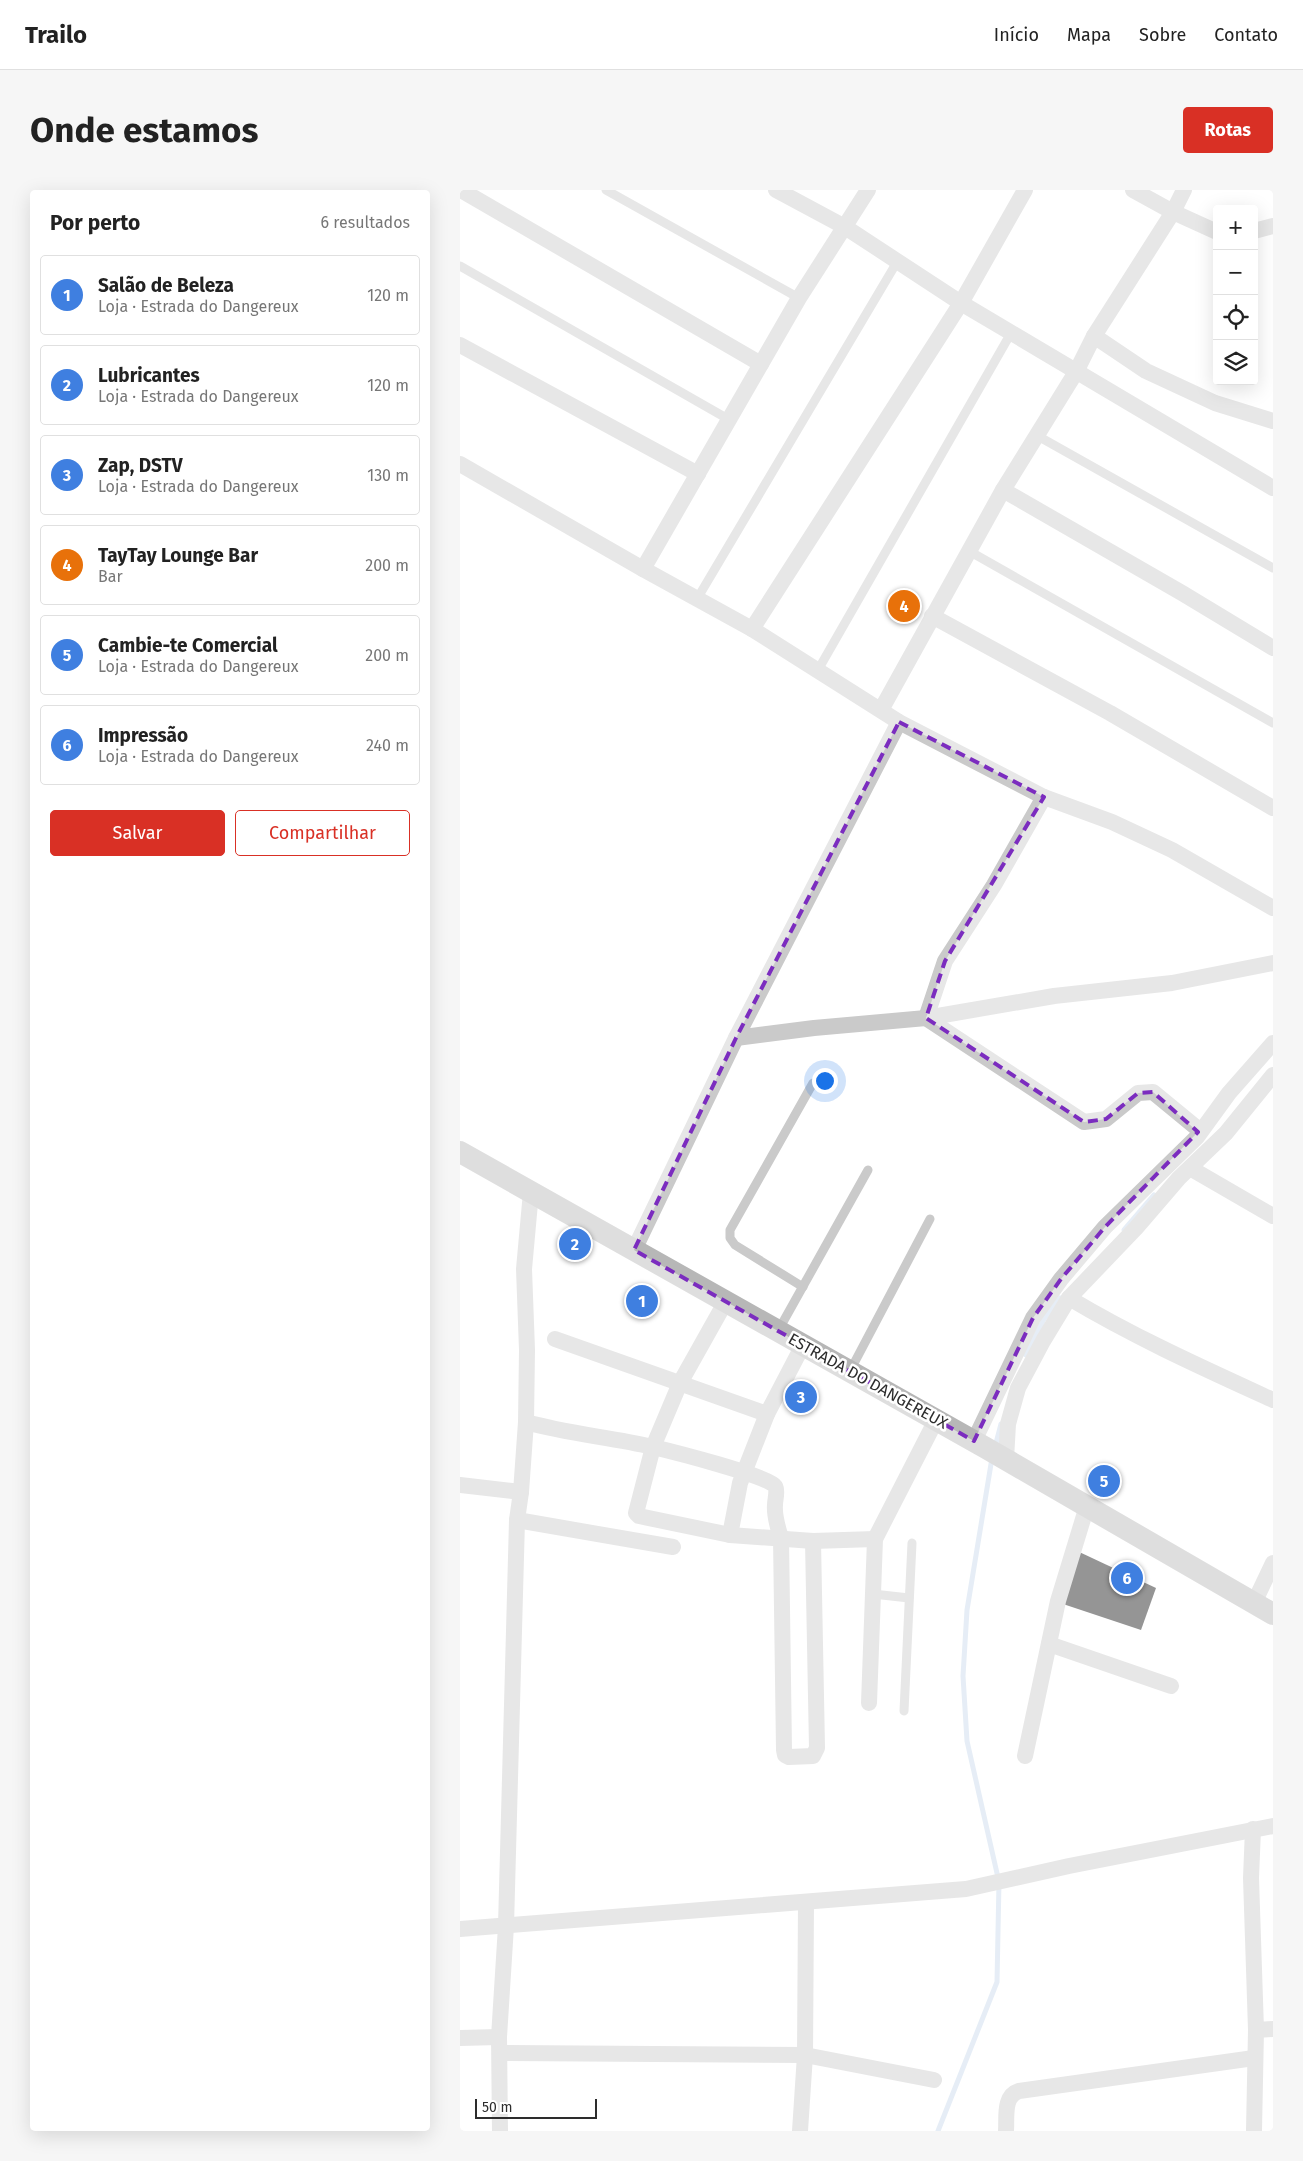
<!DOCTYPE html>
<html lang="pt">
<meta charset="utf-8">
<style>
:root{--surface:#fff;--page:#f6f6f6;--text:#222;--muted:#767676;--line:#e0e0e0;--accent:#d93025}
body{margin:0;font-family:"Fira Sans",sans-serif;background:var(--page);color:var(--text)}
.controls{position:absolute;right:15px;top:15px;display:grid;overflow:hidden;border-radius:5px;box-shadow:0 5px 20px #0002}
.controls button{width:45px;height:45px;display:grid;place-items:center;padding:0;border:0;border-bottom:1px solid var(--line);background:var(--surface);color:var(--text);font:25px sans-serif}
.scale{position:absolute;left:15px;bottom:12px;width:122px;box-sizing:border-box;padding-left:5px;border:2px solid #2d2d2d;border-top:0;font-size:14px;line-height:18px;white-space:nowrap;color:#2d2d2d;-webkit-text-stroke:4px #fff;paint-order:stroke}
.you{position:absolute;left:364px;top:890px;width:18px;height:18px;margin:-12px;border:4px solid #fff;border-radius:50%;background:#1a73e8;box-shadow:0 0 0 8px #1a73e833}
.badge{display:grid;place-items:center;width:32px;height:32px;border-radius:50%;background:var(--accent);color:#fff;font-size:16px;font-weight:700}
.pin{position:absolute;translate:-50% -50%;border:2px solid #fff;box-shadow:0 1px 5px #0006}
.list{margin:0;padding:0;list-style:none}
h2{display:flex;justify-content:space-between;align-items:center;height:65px;margin:0;padding:0 20px;font-size:21px}
h2 small{font-size:16px;font-weight:400;color:var(--muted)}
.list li{display:grid;grid-template-columns:32px 1fr auto;gap:15px;align-items:center;box-sizing:border-box;height:80px;margin:0 10px 10px;padding:0 10px;border:1px solid var(--line);border-radius:5px}
.list b{display:block;font-size:19px;white-space:nowrap}
.list p{margin:0;font-size:16px;white-space:nowrap;color:var(--muted)}
.list em{font-size:16px;font-style:normal;color:var(--muted)}
.actions{display:flex;gap:10px;padding:15px 20px}
.actions a{flex:1;padding:11px 0;border:1px solid var(--accent);border-radius:5px;text-align:center;font-size:18px;color:var(--accent)}
.actions .main{background:var(--accent);color:#fff}
.icon{flex:none;width:28px;height:28px;fill:none;stroke:currentColor;stroke-width:2;stroke-linecap:round;stroke-linejoin:round}
.map{position:relative;flex:none;width:813px;height:1941px;overflow:hidden;border-radius:5px}
header{display:flex;align-items:center;gap:30px;box-sizing:border-box;height:70px;padding:0 25px;background:var(--surface);border-bottom:1px solid var(--line)}
header strong{font-size:24px}
nav{display:flex;gap:28px;margin-inline-start:auto;font-size:18px}
.intro{display:flex;align-items:center;justify-content:space-between;box-sizing:border-box;height:120px;padding:0 30px}
h1{margin:0;font-size:35px}
.button{padding:12px 22px;border-radius:5px;background:var(--accent);color:#fff;font-size:18px;font-weight:700}
main{display:flex;gap:30px;padding:0 30px}
aside{flex:1;background:var(--surface);border-radius:5px;box-shadow:0 5px 20px #0002}
.map>svg:first-child{display:block}
.lines{fill:none;stroke-linecap:round;stroke-linejoin:round}
.stream{stroke:#c7d8ea;stroke-width:5}
.building{fill:#141414}
.service{stroke:#cacaca;stroke-width:9}
.minor{stroke:#cacaca;stroke-width:16}
.secondary{stroke:#b7b7b7;stroke-width:22}
.marked{fill:none;stroke:#7b2cbf;stroke-width:4;stroke-dasharray:10 6;stroke-linejoin:round}
.labels{text-anchor:middle;dominant-baseline:central;stroke-width:5;stroke-linejoin:round;paint-order:stroke}
.street-label{font-size:16px;fill:#2d2d2d;stroke:#fff}
</style>
<header>
<strong>Trailo</strong>
<nav><a>Início</a><a>Mapa</a><a>Sobre</a><a>Contato</a></nav>
</header>
<div class="intro"><h1>Onde estamos</h1><a class="button">Rotas</a></div>
<main>
<aside>
<h2>Por perto<small>6 resultados</small></h2>
<ul class="list">
<li><span class="badge" style="background:#3f7fe0">1</span><div><b>Salão de Beleza</b><p>Loja · Estrada do Dangereux</p></div><em>120 m</em></li>
<li><span class="badge" style="background:#3f7fe0">2</span><div><b>Lubricantes</b><p>Loja · Estrada do Dangereux</p></div><em>120 m</em></li>
<li><span class="badge" style="background:#3f7fe0">3</span><div><b>Zap, DSTV</b><p>Loja · Estrada do Dangereux</p></div><em>130 m</em></li>
<li><span class="badge" style="background:#e8710a">4</span><div><b>TayTay Lounge Bar</b><p>Bar</p></div><em>200 m</em></li>
<li><span class="badge" style="background:#3f7fe0">5</span><div><b>Cambie-te Comercial</b><p>Loja · Estrada do Dangereux</p></div><em>200 m</em></li>
<li><span class="badge" style="background:#3f7fe0">6</span><div><b>Impressão</b><p>Loja · Estrada do Dangereux</p></div><em>240 m</em></li>
</ul>
<div class="actions"><a class="main">Salvar</a><a>Compartilhar</a></div>
</aside>
<div class="map">
<svg width="813" height="1941" viewBox="0 0 813 1941">
<rect width="100%" height="100%" fill="#fff"/>
<g class="lines">
<g class="stream">
<polyline points="664,1040 694,1005"/>
<polyline points="566,1165 584,1129 600,1108"/>
<polyline points="535,1257 541,1234"/>
<polyline points="478,1941 537,1792 539,1692 507,1551 503,1486 507,1420 532,1268"/>
</g>
</g>
<polygon class="building" points="615,1360 696,1398 681,1440 600,1413"/>
<g class="lines">
<g class="service">
<polyline points="146,0 339,108"/>
<polyline points="0,76 268,229"/>
<polyline points="576,245 813,378"/>
<polyline points="509,361 813,533"/>
<polyline points="237,409 437,72"/>
<polyline points="358,480 551,143"/>
<polyline points="343,1097 275,1055 270,1048 270,1040 353,893"/>
<polyline points="318,1141 408,980"/>
<polyline points="390,1181 470,1029"/>
<polyline points="413,1404 449,1408"/>
<polyline points="444,1521 452,1353"/>
</g>
<g class="minor">
<polyline points="1,0 301,174"/>
<polyline points="316,0 385,37 501,113 813,298"/>
<polyline points="673,0 713,22 757,42"/>
<polyline points="794,41 813,36"/>
<polyline points="634,146 686,181 755,213 813,231"/>
<polyline points="0,155 238,284"/>
<polyline points="0,274 183,379 292,439 439,532 584,607 652,632 712,660 813,718"/>
<polyline points="543,300 722,403 813,458"/>
<polyline points="183,379 339,108 408,0"/>
<polyline points="472,426 650,523 813,618"/>
<polyline points="292,439 501,113 565,0"/>
<polyline points="421,520 543,300 616,182 634,146 713,22 724,0"/>
<polyline points="584,607 534,695 485,771 466,828 624,932 646,929 678,903 693,902 738,939 738,942"/>
<polyline points="276,848 354,838 466,828 594,806 712,793 813,773"/>
<polyline points="730,978 813,1026"/>
<polyline points="174,1060 276,848 439,532"/>
<path d="M609,1108c65,39 134,70 204,102"/>
<polyline points="266,1111 220,1193 193,1257 176,1323 179,1326 270,1345 353,1351 415,1349"/>
<polyline points="95,1149 307,1224"/>
<path d="M66,1232c42,12 85,15 127,25 17,4 116,29 122,39 3,5 0,13 0,19 -1,11 3,23 6,33l3,212 1,5 4,2 24,-1 4,-8 -4,-207"/>
<polyline points="514,1251 573,1128 601,1089 645,1037 737,947 769,903 813,853"/>
<polyline points="546,1269 548,1234 558,1198 583,1151 609,1108 676,1038 719,988 766,943 813,885"/>
<polyline points="0,1295 61,1302"/>
<polyline points="57,1330 213,1357"/>
<polyline points="270,1345 280,1293 307,1224 343,1155"/>
<polyline points="794,1413 813,1373"/>
<polyline points="589,1454 711,1496"/>
<polyline points="409,1513 415,1349 476,1230"/>
<polyline points="565,1566 598,1411 627,1316"/>
<polyline points="793,1639 791,1688 796,1840 794,1941"/>
<polyline points="0,1739 506,1699 609,1676 813,1636"/>
<polyline points="796,1840 813,1839"/>
<polyline points="0,1848 39,1847"/>
<polyline points="41,1863 345,1865 474,1890"/>
<polyline points="40,1941 39,1847 46,1736 57,1330 61,1302 66,1232 67,1160 64,1079 71,1002"/>
<polyline points="340,1941 345,1865 346,1713"/>
<path d="M546,1941c1,-14 -3,-35 13,-40l235,-33"/>
</g>
<polyline class="secondary" points="0,962 526,1258 813,1424"/>
</g>
<path d="M0 0H813V1941H0ZM439,532l145,75 -99,164 -19,57 158,104 22,-3 32,-26 15,-1 45,40 -93,95 -44,52 -28,39 -59,123 -340,-191 102,-212z" fill="#fff" fill-opacity=".55" fill-rule="evenodd"/>
<path class="marked" d="M439,532l145,75 -99,164 -19,57 158,104 22,-3 32,-26 15,-1 45,40 -93,95 -44,52 -28,39 -59,123 -340,-191 102,-212z"/>
<g class="labels">
<g class="street-label">
<text transform="translate(408 1191) rotate(29)">ESTRADA DO DANGEREUX</text>
</g>
</g>
</svg>
<div class="controls">
<button>+</button>
<button>−</button>
<button><svg class="icon" aria-label="locate" viewBox="0 0 24 24"><circle cx="12" cy="12" r="6"/><path d="M12 2v4M12 18v4M2 12h4M18 12h4"/></svg></button>
<button><svg class="icon" aria-label="layers" viewBox="0 0 24 24"><path d="M12 4l9 5-9 5-9-5zM3 14l9 5 9-5"/></svg></button>
</div>
<div class="scale">50 m</div>
<div class="you"></div>
<div class="pin badge" style="left:182px;top:1111px;background:#3f7fe0">1</div>
<div class="pin badge" style="left:115px;top:1054px;background:#3f7fe0">2</div>
<div class="pin badge" style="left:341px;top:1207px;background:#3f7fe0">3</div>
<div class="pin badge" style="left:444px;top:416px;background:#e8710a">4</div>
<div class="pin badge" style="left:644px;top:1291px;background:#3f7fe0">5</div>
<div class="pin badge" style="left:667px;top:1388px;background:#3f7fe0">6</div>
</div>
</main>
